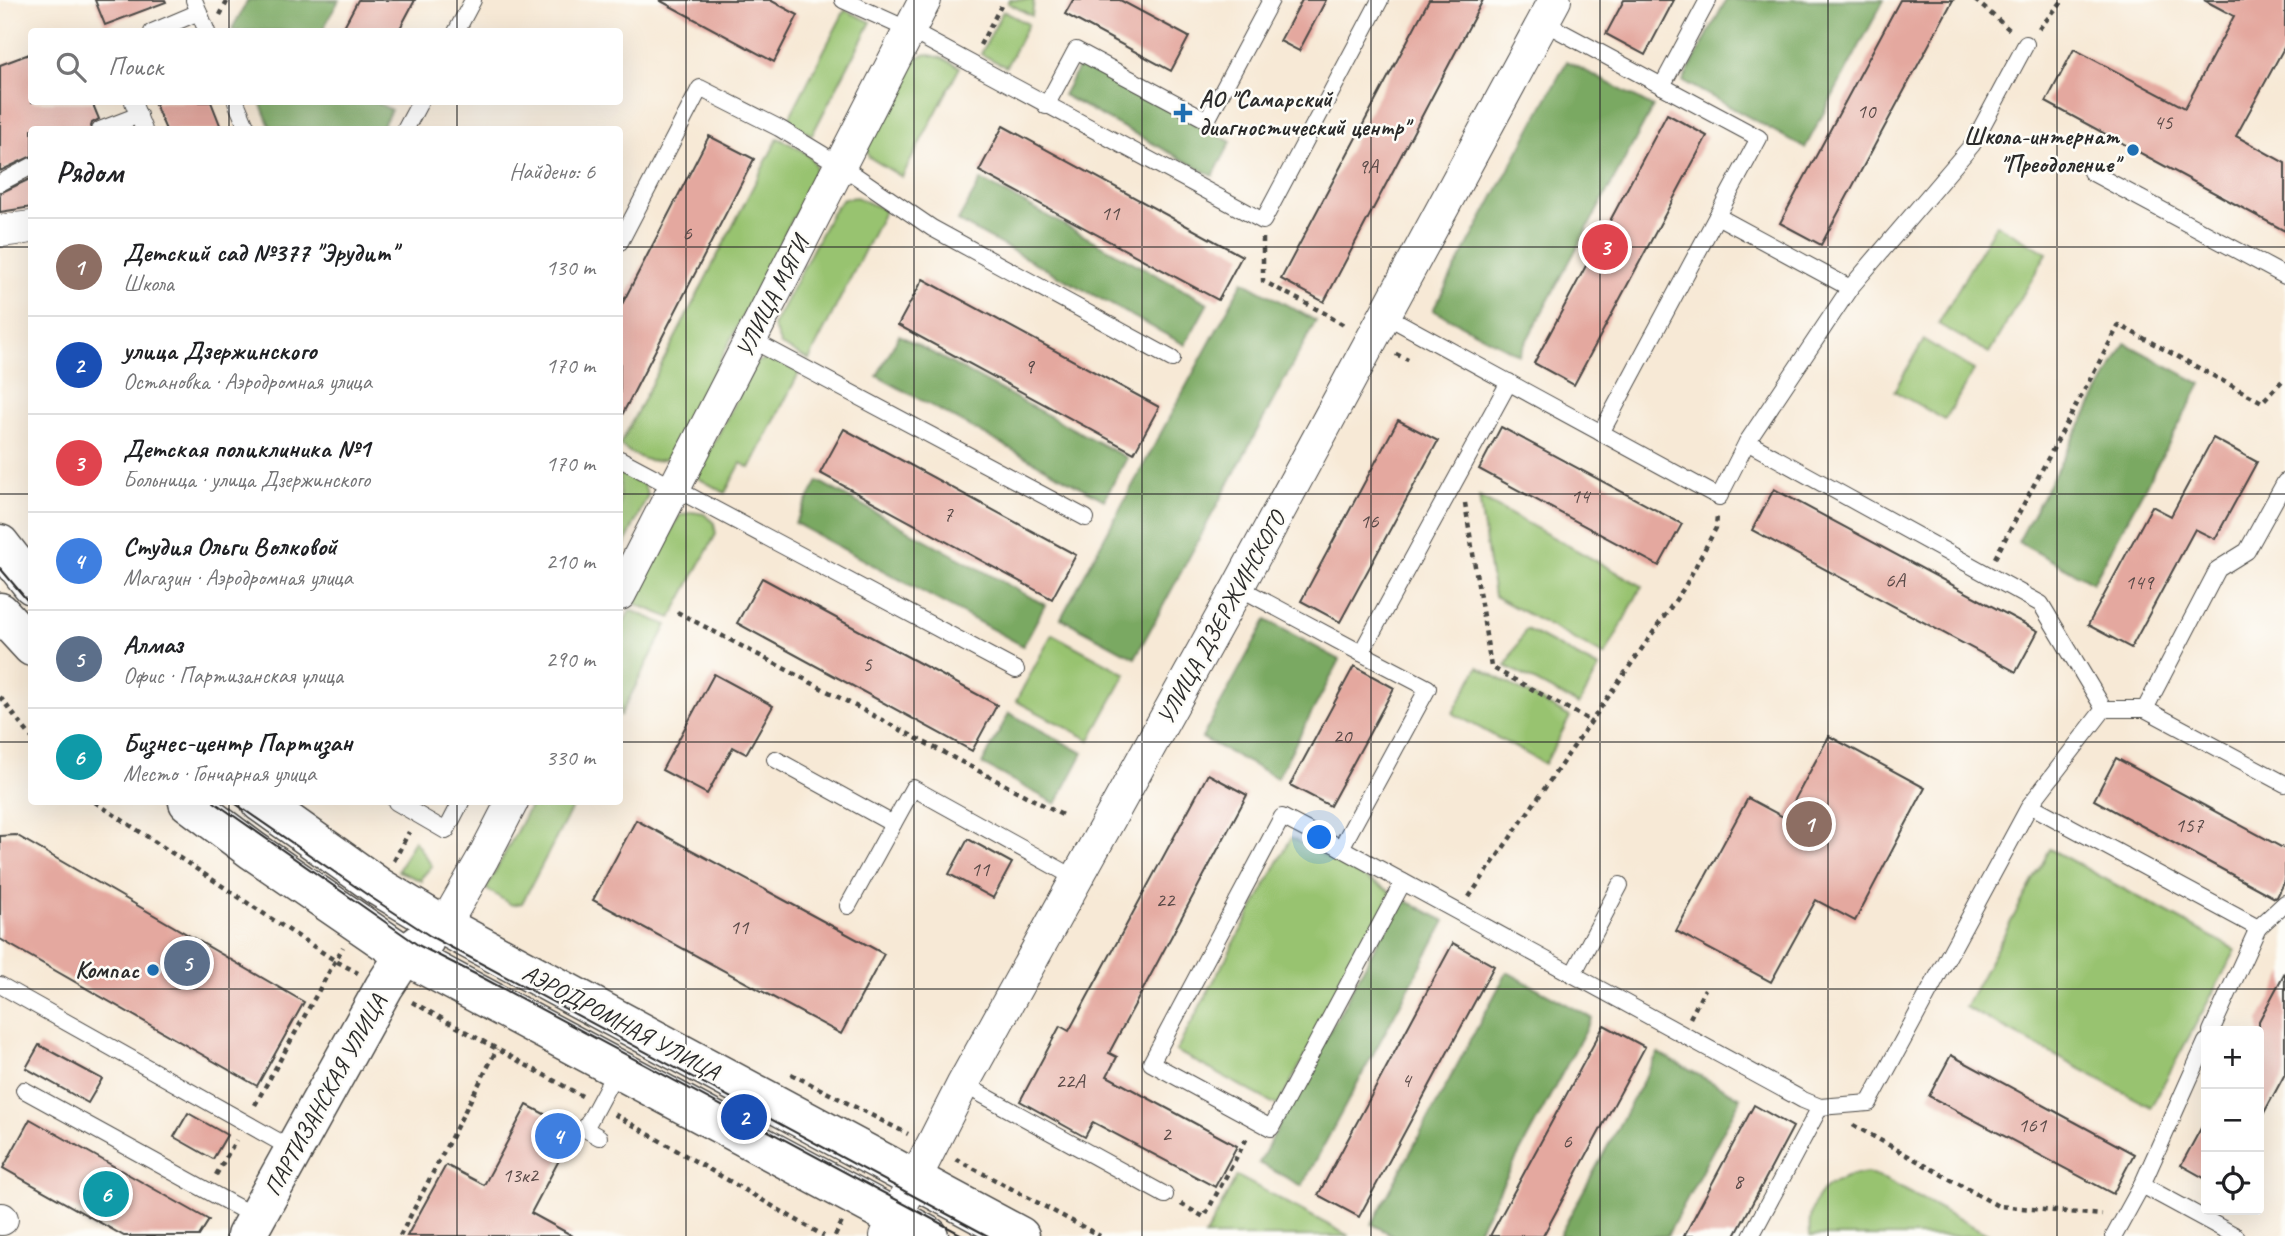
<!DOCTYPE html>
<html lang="ru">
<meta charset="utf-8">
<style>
:root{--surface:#fff;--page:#f2f2f2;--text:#202124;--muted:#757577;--line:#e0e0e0;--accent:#7c3aed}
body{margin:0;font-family:Caveat,sans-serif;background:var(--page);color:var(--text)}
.controls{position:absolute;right:21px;bottom:21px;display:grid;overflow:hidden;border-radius:7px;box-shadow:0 7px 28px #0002}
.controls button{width:63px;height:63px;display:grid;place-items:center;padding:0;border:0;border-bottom:2px solid var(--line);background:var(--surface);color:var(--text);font:35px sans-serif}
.you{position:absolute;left:1320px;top:838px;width:24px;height:24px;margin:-18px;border:5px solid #fff;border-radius:50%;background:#1a73e8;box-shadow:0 0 0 10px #1a73e833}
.badge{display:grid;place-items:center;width:46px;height:46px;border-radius:50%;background:var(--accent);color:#fff;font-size:23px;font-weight:700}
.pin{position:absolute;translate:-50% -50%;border:4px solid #fff;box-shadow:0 2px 7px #0006}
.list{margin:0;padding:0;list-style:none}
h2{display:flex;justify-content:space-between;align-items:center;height:91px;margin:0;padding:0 28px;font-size:30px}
h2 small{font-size:23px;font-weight:400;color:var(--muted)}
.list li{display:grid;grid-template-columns:46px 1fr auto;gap:21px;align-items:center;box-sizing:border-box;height:98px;padding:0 28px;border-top:2px solid var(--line)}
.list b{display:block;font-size:26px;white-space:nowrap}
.list p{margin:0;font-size:23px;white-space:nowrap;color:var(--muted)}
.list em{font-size:23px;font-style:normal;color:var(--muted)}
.icon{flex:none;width:38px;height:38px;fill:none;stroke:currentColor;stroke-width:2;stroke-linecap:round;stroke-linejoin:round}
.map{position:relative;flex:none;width:2285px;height:1236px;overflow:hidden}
.search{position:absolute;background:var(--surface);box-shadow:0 7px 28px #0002;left:28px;top:28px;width:595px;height:77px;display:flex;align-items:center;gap:18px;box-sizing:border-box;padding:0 24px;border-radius:7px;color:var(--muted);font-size:26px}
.panel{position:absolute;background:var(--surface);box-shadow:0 7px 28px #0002;left:28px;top:126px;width:595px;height:679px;border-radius:7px}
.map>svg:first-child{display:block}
.green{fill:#98c370;stroke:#62774e;stroke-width:2}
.forest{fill:#7aa962;stroke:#526a46;stroke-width:2}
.building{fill:#e4a89f}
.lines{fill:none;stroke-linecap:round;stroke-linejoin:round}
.service-casing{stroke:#4a4845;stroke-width:18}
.minor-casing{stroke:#4a4845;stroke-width:34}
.tertiary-casing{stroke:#4a4845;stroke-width:41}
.path{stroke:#4a4845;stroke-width:4.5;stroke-dasharray:5 5;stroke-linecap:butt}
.service{stroke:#fff;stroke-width:16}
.minor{stroke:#fff;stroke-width:32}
.tertiary{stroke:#fff;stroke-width:38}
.tram{stroke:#2b2b2b;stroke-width:2}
.grid{fill:none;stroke:#2b2b2b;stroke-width:2;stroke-opacity:0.55}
.poi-dot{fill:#1f6fb2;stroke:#fdfcf7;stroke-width:2.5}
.labels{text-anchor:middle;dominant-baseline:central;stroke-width:5;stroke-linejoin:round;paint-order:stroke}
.number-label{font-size:21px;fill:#594a48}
.poi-label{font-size:24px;font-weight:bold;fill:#2b2b2b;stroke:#fdfcf7;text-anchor:end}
.street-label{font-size:24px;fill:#2b2b2b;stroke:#fdfcf7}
</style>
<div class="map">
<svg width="2285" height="1236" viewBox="0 0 2285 1236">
<rect width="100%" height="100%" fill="#fdfcf7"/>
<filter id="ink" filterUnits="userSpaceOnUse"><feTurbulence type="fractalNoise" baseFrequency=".0143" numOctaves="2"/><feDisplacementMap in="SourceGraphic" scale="14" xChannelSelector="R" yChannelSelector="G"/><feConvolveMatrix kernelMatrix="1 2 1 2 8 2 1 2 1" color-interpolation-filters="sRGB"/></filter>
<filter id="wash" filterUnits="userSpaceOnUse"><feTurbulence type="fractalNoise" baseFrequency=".00686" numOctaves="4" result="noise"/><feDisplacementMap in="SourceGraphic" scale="28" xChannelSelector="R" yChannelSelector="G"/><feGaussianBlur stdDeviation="1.57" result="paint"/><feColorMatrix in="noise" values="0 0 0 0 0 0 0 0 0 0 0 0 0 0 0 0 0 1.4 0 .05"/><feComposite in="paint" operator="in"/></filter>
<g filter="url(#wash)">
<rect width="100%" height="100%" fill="#f7e9d6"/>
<g class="green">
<polygon points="1009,0 1034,0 1032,16 1008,3"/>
<polygon points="845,10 871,22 812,135 787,122"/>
<polygon points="1003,11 1028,24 1006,67 981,54"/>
<polygon points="927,54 942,58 960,67 902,177 869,157 866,148 914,58"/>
<path d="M778,138c15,8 43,17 37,38l-143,278c-16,15 -39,2 -52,-9z"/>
<polygon points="856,197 885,210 809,360 781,345 773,326 832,212 843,199"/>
<polygon points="1996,224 2047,253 1989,353 1938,324"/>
<polygon points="1924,340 1974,370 1945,420 1894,391"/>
<polygon points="768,359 781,362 799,373 750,468 741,463 725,493 696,477 756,362"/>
<polygon points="620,469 643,483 648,495 620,554"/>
<polygon points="1479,497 1642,586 1605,656 1494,596"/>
<polygon points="692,512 704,514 714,523 716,534 671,618 633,603 679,516"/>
<polygon points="630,610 667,625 620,716 620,630"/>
<polygon points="1526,629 1599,668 1579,705 1506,666"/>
<polygon points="1052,634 1126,674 1090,740 1016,701"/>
<polygon points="1478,667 1570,717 1545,764 1453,713"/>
<polygon points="532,802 575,802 522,903 512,905 486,889"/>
<polygon points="1291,838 1393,893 1278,1106 1176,1051"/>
<polygon points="414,840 432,866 422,877 422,881 398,871"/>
<polygon points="2050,849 2236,950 2151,1107 1965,1007"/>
<path d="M1867,1173l19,7 105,56h-181c-4,-40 19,-59 57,-63z"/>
<polygon points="1237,1176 1349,1236 1205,1236"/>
</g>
<g class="forest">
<polygon points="248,0 339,0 322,31 233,31 232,29"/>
<polygon points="1726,0 1884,0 1805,148 1683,81"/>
<polygon points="1567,61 1653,107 1519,355 1433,310"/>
<polygon points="1081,62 1231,142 1213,176 1063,95"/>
<polygon points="260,102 376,102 391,110 381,129 271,129"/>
<polygon points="981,180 1208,303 1185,345 958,221"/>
<polygon points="1243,281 1316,321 1135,658 1061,618"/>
<polygon points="899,335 1127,458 1104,500 877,376"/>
<polygon points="2125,343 2201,384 2093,583 2018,542"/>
<polygon points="818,481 1045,605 1023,646 795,523"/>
<polygon points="1266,620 1340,660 1277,778 1202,738"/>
<polygon points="1009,713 1083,753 1056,804 982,764"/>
<polygon points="1401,898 1445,921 1302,1186 1259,1163"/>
<polygon points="1507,972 1592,1018 1475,1236 1394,1236 1372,1224"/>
<polygon points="1658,1053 1741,1098 1667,1236 1559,1236"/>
</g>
<g id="blocks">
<g class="building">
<polygon points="95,0 165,0 166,2 105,25"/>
<polygon points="358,0 415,0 398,32 341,32"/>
<polygon points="659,0 770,0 798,15 774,62"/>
<polygon points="1073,0 1120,0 1189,37 1171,71 1065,14"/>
<polygon points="1302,0 1326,0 1299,51 1280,41"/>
<polygon points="1429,0 1483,0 1324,302 1281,279"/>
<polygon points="1624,0 1674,0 1645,55 1606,34"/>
<polygon points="1900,0 1953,0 1821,245 1780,223"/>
<polygon points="2204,0 2285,0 2285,46 2236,136 2285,163 2285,231 2046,102 2074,49 2185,108 2234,16"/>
<polygon points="32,53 32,102 92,102 99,119 92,123 90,130 32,130 32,156 0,171 0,65"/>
<polygon points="154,102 211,102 222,130 166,130"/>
<polygon points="1667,114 1707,136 1574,385 1534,363"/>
<polygon points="1003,126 1242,256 1218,300 979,171"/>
<polygon points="709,136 754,159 620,419 620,308"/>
<polygon points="32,178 32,207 0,212 0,193"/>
<polygon points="923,279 1159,407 1134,453 898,325"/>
<polygon points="1398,420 1438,441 1340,622 1301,601"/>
<polygon points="1501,427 1682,524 1659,566 1479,469"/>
<polygon points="844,429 1076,555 1052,599 820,473"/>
<polygon points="2213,438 2257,462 2215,539 2195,529 2131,648 2088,625 2152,506 2171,516"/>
<polygon points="1774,489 2038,631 2016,672 1752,530"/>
<polygon points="762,578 997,705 972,751 737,623"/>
<polygon points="1354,666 1394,688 1330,806 1290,785"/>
<polygon points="714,674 773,706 746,754 733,747 707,794 662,770"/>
<polygon points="1829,736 1925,788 1855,921 1816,900 1771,982 1676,931 1748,798 1785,818"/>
<polygon points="2116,758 2285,849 2285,881 2277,897 2275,898 2094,800"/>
<polygon points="1208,774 1247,795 1109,1053 1117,1057 1107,1076 1237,1146 1215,1187 1093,1122 1085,1137 1020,1101 1060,1026 1069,1031"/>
<polygon points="636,820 884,954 841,1034 593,900"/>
<polygon points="16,835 304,1002 257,1086 0,939 0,836"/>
<polygon points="968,839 1012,863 993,898 949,874"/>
<polygon points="1453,943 1494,966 1359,1217 1318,1195"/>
<polygon points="2285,972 2285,1074 2259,1122 2259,1021"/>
<polygon points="1604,1025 1645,1047 1543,1236 1490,1236"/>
<polygon points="39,1045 102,1079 88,1103 26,1068"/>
<polygon points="1951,1055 2134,1154 2113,1194 1929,1096"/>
<polygon points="527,1105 575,1130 531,1213 573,1236 407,1236 446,1165 484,1185"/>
<polygon points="1754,1105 1793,1127 1735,1236 1684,1236"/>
<polygon points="188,1113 227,1135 213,1159 174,1137"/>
<polygon points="30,1119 209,1220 199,1236 124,1236 3,1168"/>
<polygon points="2206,1119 2206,1179 2181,1165"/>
</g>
</g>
</g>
<g filter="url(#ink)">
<use href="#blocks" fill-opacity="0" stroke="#4a4845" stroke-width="2"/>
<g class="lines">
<g class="service-casing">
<g id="service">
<polyline points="194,0 207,32"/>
<polyline points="843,0 909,30 1263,221 1380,0"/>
<polyline points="1543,22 1662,86 1708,0"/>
<polyline points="152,32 199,12"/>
<polyline points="456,32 473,0"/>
<polyline points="1662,86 1759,138 1717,216 1850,288"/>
<polyline points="133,102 144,130"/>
<polyline points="236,102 248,130"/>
<polyline points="1046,106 1076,50 1207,120 1271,0"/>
<polyline points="100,130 139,115"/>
<polyline points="405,130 420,102"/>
<polyline points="2091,172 2285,276"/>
<polyline points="0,183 32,166"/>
<polyline points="620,242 700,88 779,128 840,165 932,228 1172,359"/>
<polyline points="1385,315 1719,497 1747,442 1850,288 1972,145 2026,44"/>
<polyline points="750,339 1086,518"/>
<polyline points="1601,433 1717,216"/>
<polyline points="1747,442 2041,604 2104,709"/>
<polyline points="620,459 1016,670"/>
<polyline points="2285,482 2247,551 2218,569 2145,709 2285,784"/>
<polyline points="1238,587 1361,653 1509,382"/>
<polyline points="1361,653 1428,688 1341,848 1282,817 1151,1063 1271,1128 1403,882"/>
<polyline points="775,759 893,824"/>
<polyline points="396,802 446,831 461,802"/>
<polyline points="2030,805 2104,709 2145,709"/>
<polyline points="1341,848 1803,1100 1820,1107"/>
<polyline points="848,906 913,788 1077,879"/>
<polyline points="1573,974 1620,885"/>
<polyline points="0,985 294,1150"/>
<polyline points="2211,1031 2258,928"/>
<polyline points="963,1084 1165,1195"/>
<polyline points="24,1090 257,1218"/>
<polyline points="599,1137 585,1129 617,1069"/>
<polyline points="2142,1185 2206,1042"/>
<polyline points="1751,1236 1820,1107 1869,1103 2030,805 2258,928 2285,903"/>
<polyline points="2114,1236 2142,1185 2236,1236"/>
</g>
</g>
<g class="minor-casing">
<g id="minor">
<polyline points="0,231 32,227"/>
<polyline points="620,594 925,0"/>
<polyline points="444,926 483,858 512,802"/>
<polyline points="0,1219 2,1219"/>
<polyline points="886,1236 963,1084 1238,587 1555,0"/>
</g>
</g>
<g class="tertiary-casing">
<g id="tertiary">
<polyline points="0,544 32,585"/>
<polyline points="0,612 32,647"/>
<polyline points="188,802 252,850 405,955 929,1236"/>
<polyline points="260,802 379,887 444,926 1020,1236"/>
<polyline points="246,1236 384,987 405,955 425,940"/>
</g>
</g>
<g class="path">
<polyline points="1975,0 2011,31"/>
<polyline points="220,15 228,0"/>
<polyline points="2039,29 2063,0"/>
<polyline points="980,45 1001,6"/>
<polyline points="1263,238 1263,281 1330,316"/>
<polyline points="1330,317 1344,325"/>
<polyline points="1396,354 1408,360"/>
<polyline points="1465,503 1491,667 1591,721"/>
<polyline points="1995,558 2119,325 2262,402 2285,378"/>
<polyline points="677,612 1064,816"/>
<polyline points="0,697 32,738"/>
<polyline points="95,802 334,960 358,973"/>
<polyline points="394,861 409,832"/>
<polyline points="1469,897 1684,588 1716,528 1717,515"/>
<polyline points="412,1002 582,1096"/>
<polyline points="1690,1018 1705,989"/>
<polyline points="791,1074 908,1134"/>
<polyline points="255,1105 343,947"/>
<polyline points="614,1114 824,1236"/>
<polyline points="1853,1125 1998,1206 2102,1215"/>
<polyline points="956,1159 1100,1236"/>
<polyline points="216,1175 236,1140"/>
<polyline points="1181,1204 1204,1217 1248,1136"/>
<polyline points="400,1236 497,1049"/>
<polyline points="835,1236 842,1222"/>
</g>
<use href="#service" class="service"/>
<use href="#minor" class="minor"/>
<use href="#tertiary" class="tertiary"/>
<g class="tram">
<polyline points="0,568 32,606"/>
<polyline points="214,802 418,945 485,979 964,1236"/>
<polyline points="233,802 372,898 430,936 988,1236"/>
</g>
</g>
</g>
<path class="grid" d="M229,0v32M457,0v32M686,0v1236M914,0v1236M1142,0v1236M1371,0v1236M1600,0v1236M1828,0v1236M2057,0v1236M229,102v28M457,102v28M0,247h32M620,247h1665M0,494h32M620,494h1665M0,742h32M620,742h1665M229,802v434M457,802v434M0,989h2285"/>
<g class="poi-dot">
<path d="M1179.5 102.5h7v7h7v7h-7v7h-7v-7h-7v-7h7z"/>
<circle cx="2133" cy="150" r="7"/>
<circle cx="153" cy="970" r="7"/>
</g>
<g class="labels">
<g class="number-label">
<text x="1866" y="111">10</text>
<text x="2163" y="122">45</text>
<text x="1368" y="166">9А</text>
<text x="1110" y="213">11</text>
<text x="687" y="233">6</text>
<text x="1029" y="366">9</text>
<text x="1580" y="496">14</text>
<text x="948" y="514">7</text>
<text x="1369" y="521">16</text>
<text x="1895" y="580">6А</text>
<text x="2139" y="582">149</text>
<text x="867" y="664">5</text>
<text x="1342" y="736">20</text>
<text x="2189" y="825">157</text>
<text x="980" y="869">11</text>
<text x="1165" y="900">22</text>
<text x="739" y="927">11</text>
<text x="1406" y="1080">4</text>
<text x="1070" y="1081">22А</text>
<text x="2032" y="1125">161</text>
<text x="1166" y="1134">2</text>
<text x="1567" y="1141">6</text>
<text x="520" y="1175">13к2</text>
<text x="1738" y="1181">8</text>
</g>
<g class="poi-label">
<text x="1199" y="99" text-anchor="start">АО "Самарский<tspan x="1199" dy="28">диагностический центр"</tspan></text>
<text x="2119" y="136">Школа-интернат<tspan x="2119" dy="28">"Преодоление"</tspan></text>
<text x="139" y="970">Компас</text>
</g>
<g class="street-label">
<text transform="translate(772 297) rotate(-63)">УЛИЦА МЯГИ</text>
<text transform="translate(1221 618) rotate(-61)">УЛИЦА ДЗЕРЖИНСКОГО</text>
<text transform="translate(621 1022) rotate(28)">АЭРОДРОМНАЯ УЛИЦА</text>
<text transform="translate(325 1095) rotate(-61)">ПАРТИЗАНСКАЯ УЛИЦА</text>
</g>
</g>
</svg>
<div class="controls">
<button>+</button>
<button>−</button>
<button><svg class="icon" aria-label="locate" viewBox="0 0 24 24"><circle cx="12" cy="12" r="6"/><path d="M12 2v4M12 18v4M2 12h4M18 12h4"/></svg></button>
</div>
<div class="you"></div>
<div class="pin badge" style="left:1809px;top:824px;background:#8d6e63">1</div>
<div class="pin badge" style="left:744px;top:1117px;background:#1a4fb4">2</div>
<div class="pin badge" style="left:1605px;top:247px;background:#e0444e">3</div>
<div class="pin badge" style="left:558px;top:1136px;background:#3f7fe0">4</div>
<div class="pin badge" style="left:187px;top:963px;background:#5c6f8a">5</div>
<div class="pin badge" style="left:106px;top:1194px;background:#0f9aa8">6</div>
<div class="search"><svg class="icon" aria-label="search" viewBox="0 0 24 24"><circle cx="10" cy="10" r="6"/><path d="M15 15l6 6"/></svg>Поиск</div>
<section class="panel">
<h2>Рядом<small>Найдено: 6</small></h2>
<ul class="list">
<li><span class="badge" style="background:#8d6e63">1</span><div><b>Детский сад №377 &quot;Эрудит&quot;</b><p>Школа</p></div><em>130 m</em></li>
<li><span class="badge" style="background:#1a4fb4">2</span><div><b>улица Дзержинского</b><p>Остановка · Аэродромная улица</p></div><em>170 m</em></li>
<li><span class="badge" style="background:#e0444e">3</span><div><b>Детская поликлиника №1</b><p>Больница · улица Дзержинского</p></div><em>170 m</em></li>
<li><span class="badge" style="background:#3f7fe0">4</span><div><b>Студия Ольги Волковой</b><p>Магазин · Аэродромная улица</p></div><em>210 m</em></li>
<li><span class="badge" style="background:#5c6f8a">5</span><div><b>Алмаз</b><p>Офис · Партизанская улица</p></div><em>290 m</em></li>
<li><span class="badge" style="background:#0f9aa8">6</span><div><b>Бизнес-центр Партизан</b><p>Место · Гончарная улица</p></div><em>330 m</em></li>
</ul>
</section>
</div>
